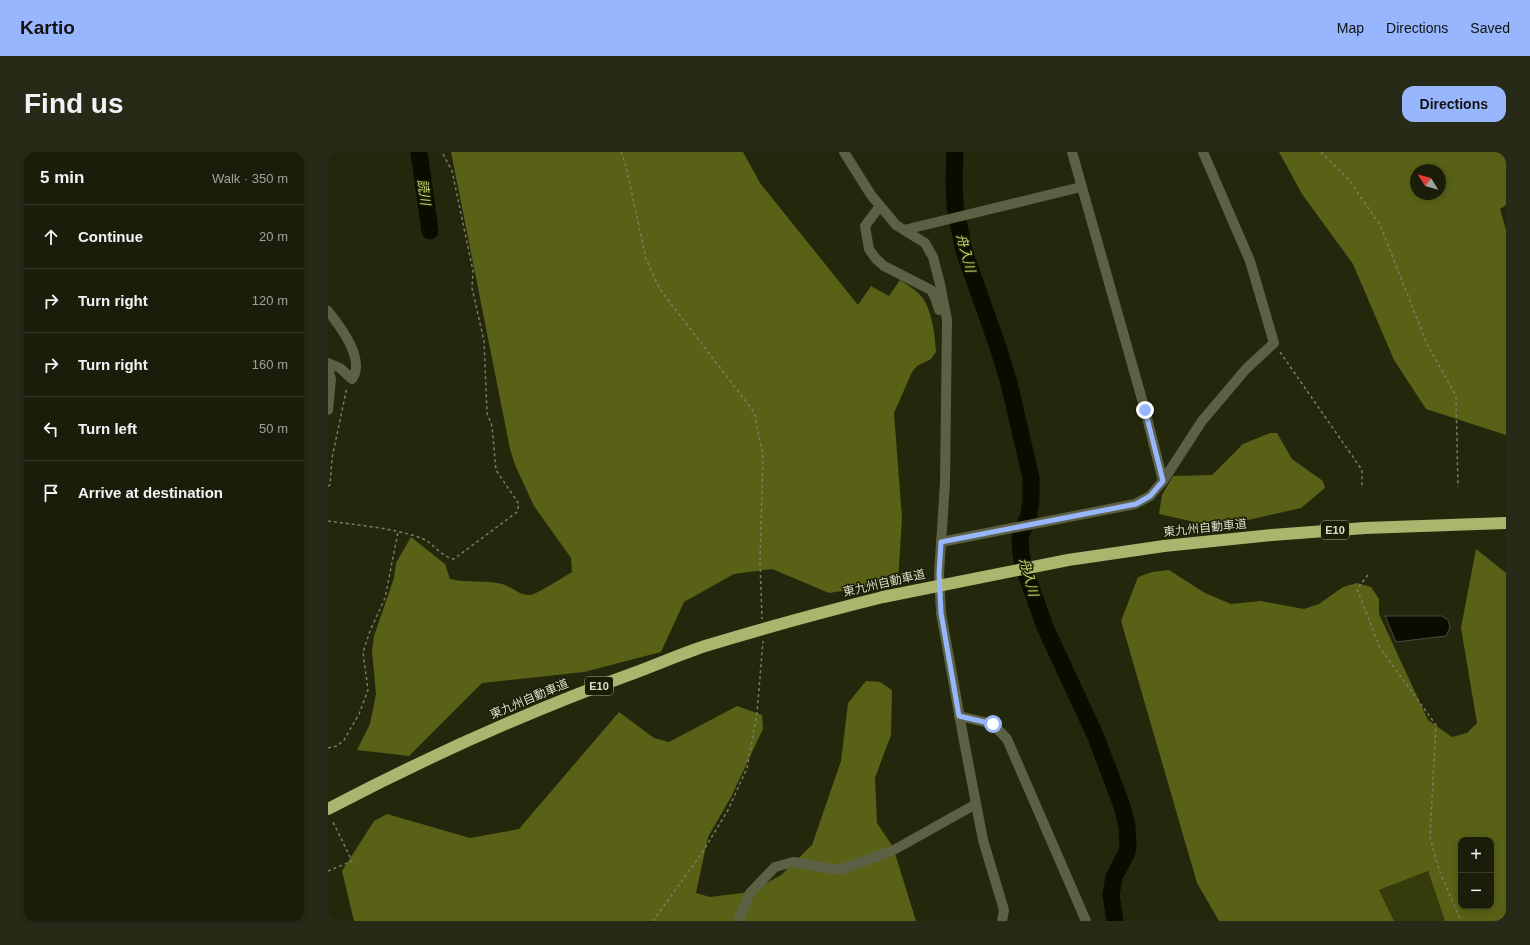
<!DOCTYPE html>
<meta charset="utf-8">
<style>
:root{--surface:#1a1d09;--page:#272a17;--text:#f1f3f6;--muted:#9fa29c;--line:#383b2a;--accent:#97b6fd}
body{margin:0;font-family:Arial,"Noto Sans JP",sans-serif;background:var(--page);color:var(--text)}
.controls{position:absolute;right:12px;bottom:12px;display:grid;overflow:hidden;border-radius:8px;box-shadow:0 2px 6px #0003}
.controls button{width:36px;height:36px;display:grid;place-items:center;padding:0;border:0;border-bottom:1px solid var(--line);background:var(--surface);color:var(--text);font:20px sans-serif}
.compass{position:absolute;left:1082px;top:12px;width:36px;height:36px;border-radius:50%;background:var(--surface);box-shadow:0 2px 6px #0003;rotate:307deg}
.stop{position:absolute;width:12px;height:12px;margin:-9px;border:3px solid #97b6fd;border-radius:50%;background:#fff}
.stop.end{background:#97b6fd;border-color:#fff;box-shadow:0 1px 4px #0008}
.list{margin:0;padding:0;list-style:none}
h2{display:flex;justify-content:space-between;align-items:center;height:52px;margin:0;padding:0 16px;font-size:17px}
h2 small{font-size:13px;font-weight:400;color:var(--muted)}
.list li{display:grid;grid-template-columns:26px 1fr auto;gap:12px;align-items:center;box-sizing:border-box;height:64px;padding:0 16px;border-top:1px solid var(--line)}
.list b{display:block;font-size:15px;white-space:nowrap}
.list em{font-size:13px;font-style:normal;color:var(--muted)}
.icon{flex:none;width:22px;height:22px;fill:none;stroke:currentColor;stroke-width:2;stroke-linecap:round;stroke-linejoin:round}
.map{position:relative;flex:none;width:1178px;height:769px;overflow:hidden;border-radius:12px}
header{display:flex;align-items:center;gap:24px;box-sizing:border-box;height:56px;padding:0 20px;background:var(--accent);color:#111}
header strong{font-size:19px}
nav{display:flex;gap:22px;margin-inline-start:auto;font-size:14px}
.intro{display:flex;align-items:center;justify-content:space-between;box-sizing:border-box;height:96px;padding:0 24px}
h1{margin:0;font-size:28px}
.button{padding:10px 18px;border-radius:12px;background:var(--accent);color:#111;font-size:14px;font-weight:700}
main{display:flex;gap:24px;padding:0 24px}
aside{flex:1;background:var(--surface);border-radius:12px;box-shadow:0 2px 6px #0003}
.map>svg:first-child{display:block}
.green{fill:#353b0a}
.forest{fill:#586116;fill-rule:evenodd}
.water{fill:#0a0c00;stroke:#494b3e}
.lines{fill:none;stroke-linecap:round;stroke-linejoin:round}
.river{stroke:#0a0c00;stroke-width:17}
.path{stroke:#7a7e67;stroke-width:1.5;stroke-dasharray:3 3;stroke-linecap:butt}
.street{stroke:#5c6145;stroke-width:10}
.highway{stroke:#aab56d;stroke-width:12}
.highway-bridge{stroke:#aab56d;stroke-width:12}
.route{stroke:#97b6fd;stroke-width:5}
.labels{text-anchor:middle;dominant-baseline:central;stroke-width:3;stroke-linejoin:round;paint-order:stroke}
.shield{fill:#1a1d03;stroke:#a1a591;stroke-width:1}
.shield-label{font-size:11px;font-weight:bold;fill:#dbdfce}
.street-label{font-size:12px;fill:#dbdfce;stroke:#1a1d03}
.water-label{font-size:13px;font-style:italic;fill:#c5d470;stroke:#1a1d03}
</style>
<header>
<strong>Kartio</strong>
<nav><a>Map</a><a>Directions</a><a>Saved</a></nav>
</header>
<div class="intro"><h1>Find us</h1><a class="button">Directions</a></div>
<main>
<aside>
<h2>5 min<small>Walk · 350 m</small></h2>
<ul class="list">
<li><svg class="icon" aria-label="ahead" viewBox="0 0 24 24"><path d="M12 20V5M6 11l6-6 6 6"/></svg><div><b>Continue</b></div><em>20 m</em></li>
<li><svg class="icon" aria-label="right" viewBox="0 0 24 24"><path d="M7 20v-9h11M14 6l5 5-5 5"/></svg><div><b>Turn right</b></div><em>120 m</em></li>
<li><svg class="icon" aria-label="right" viewBox="0 0 24 24"><path d="M7 20v-9h11M14 6l5 5-5 5"/></svg><div><b>Turn right</b></div><em>160 m</em></li>
<li><svg class="icon" aria-label="left" viewBox="0 0 24 24"><path d="M17 20v-9H6M10 6l-5 5 5 5"/></svg><div><b>Turn left</b></div><em>50 m</em></li>
<li><svg class="icon" aria-label="arrive" viewBox="0 0 24 24"><path d="M6 21V4h12l-3 4 3 4H6"/></svg><div><b>Arrive at destination</b></div></li>
</ul>
</aside>
<div class="map">
<svg width="1178" height="769" viewBox="0 0 1178 769">
<rect width="100%" height="100%" fill="#23270c"/>
<polygon class="green" points="1100,719 1117,769 1066,769 1051,738"/>
<g class="forest">
<path d="M123,0h292l17,31 98,122 13,-19 18,10 11,-16c7,5 15,9 20,15 12,12 15,41 16,57l-5,7 -14,7 -5,6 -18,41 8,105 -4,64 -69,11 -57,-24 -38,5 -50,28 -23,50 -77,20 -102,11 -73,73 -52,-6 13,-26 6,-30 -4,-43 2,-15 20,-58 2,-15 15,-26 34,27 5,15c17,4 35,1 52,5 11,3 17,12 29,11 6,-1 34,-19 41,-23l-1,-14 -37,-52 -19,-41 -5,-16z"/>
<path d="M951,0h227v53l-6,4 6,21v205l-80,-26 -32,-49 -41,-96 -51,-70zM1088,18h24v24h-24z"/>
<polygon points="942,281 949,281 964,307 995,329 997,336 973,356 920,368 871,371 831,362 834,343 845,324 884,323 915,292"/>
<path d="M1148,397l30,24v348h-61l-17,-50 -49,19 15,31h-175l-22,-38 -76,-262 17,-44 14,-5 17,-2 36,23 26,11 29,-3 44,8 15,-5 24,-17 14,-4 14,4 8,12v15l6,13 43,93 24,17 15,-4 10,-10 -16,-95zM1133,688h30v66h-30z"/>
<polygon points="538,529 552,530 564,538 563,583 547,626 549,671 565,695 588,769 26,769 14,719 46,669 59,662 142,686 191,677 291,560 326,586 341,590 409,554 434,563 435,577 403,645 380,685 368,741 382,745 414,741 428,737 453,723 484,693 513,609 520,551"/>
</g>
<polygon class="water" points="1057,464 1114,464 1120,468 1122,475 1118,484 1068,490"/>
<g class="lines">
<g class="river">
<polyline points="91,0 102,79"/>
<polyline points="627,0 626,29 627,54 636,99 670,195 681,231 703,326 703,348 701,363 692,385 693,402 696,416 717,475 768,585 794,654 799,674 800,691 799,700 786,725 783,743 787,769"/>
</g>
<g class="path">
<polyline points="293,0 298,14 318,107 331,136 426,260 435,303 432,409 434,467"/>
<polyline points="993,0 1021,28 1052,73 1099,192 1128,244 1130,335"/>
<polyline points="952,200 1034,318 1034,334"/>
<polyline points="0,334 2,333 4,306 19,235"/>
<path d="M0,369c28,4 66,7 93,17 12,4 18,18 33,21l63,-47 2,-8 -23,-34 -4,-44 -5,-13 -3,-72 -12,-53 1,-17 -21,-100 -10,-19"/>
<polyline points="1040,423 1029,437 1052,496 1108,573 1102,685 1111,718 1133,769"/>
<polyline points="0,596 9,594 16,588 31,562 40,538 35,500 42,479 57,446 70,380"/>
<polyline points="0,719 24,709 4,668"/>
<polyline points="325,769 374,701 400,658 419,616 429,561 435,489"/>
</g>
<g class="street">
<polyline points="516,0 543,43 568,73 597,91 605,105 612,132 619,168 617,331 611,422 613,461 636,589 655,688 676,758 674,769"/>
<polyline points="744,0 817,258 835,329"/>
<polyline points="552,54 537,74 541,97 548,107 556,114 603,138 607,145 611,158"/>
<polyline points="576,78 753,35"/>
<path d="M0,159c12,15 38,49 24,68l-12,-11 -12,-5"/>
<polyline points="0,217 3,227 0,258"/>
<polyline points="613,390 807,352 822,344 835,329 874,269 918,217 946,191 922,109 875,0"/>
<polyline points="631,564 665,572 679,587 758,769"/>
<polyline points="410,769 422,741 447,715 465,710 511,718 564,699 648,652"/>
</g>
<g class="highway">
<polyline points="836,394 944,383 1037,376 1178,371"/>
<path d="M0,657c99,-52 201,-98 306,-136 24,-9 47,-19 71,-27 59,-18 118,-34 178,-49"/>
</g>
<polyline class="highway-bridge" points="555,445 740,408 836,394"/>
</g>
<g class="lines">
<polyline class="route" points="665,572 631,564 613,461 611,422 613,390 808,352 822,344 835,329 817,258"/>
</g>
<g class="labels">
<g class="shield">
<rect x="993" y="369" width="28" height="18" rx="3"/>
<rect x="257" y="525" width="28" height="18" rx="3"/>
</g>
<g class="shield-label">
<text x="1007" y="378">E10</text>
<text x="271" y="534">E10</text>
</g>
<g class="street-label">
<text transform="translate(877 376) rotate(-6)">東九州自動車道</text>
<text transform="translate(556 431) rotate(-13)">東九州自動車道</text>
<text transform="translate(201 547) rotate(-23)">東九州自動車道</text>
</g>
<g class="water-label">
<text transform="translate(96 40) rotate(82)">読川</text>
<text transform="translate(638 101) rotate(75)">舟入川</text>
<text transform="translate(701 425) rotate(75)">舟入川</text>
</g>
</g>
</svg>
<div class="controls">
<button>+</button>
<button>−</button>
</div>
<svg class="compass" viewBox="-18 -18 36 36"><path d="M0-13l5 13h-10z" fill="#e53935"/><path d="M0 13l5-13h-10z" fill="#9fa29c"/></svg>
<div class="stop" style="left:665px;top:572px"></div>
<div class="stop end" style="left:817px;top:258px"></div>
</div>
</main>
